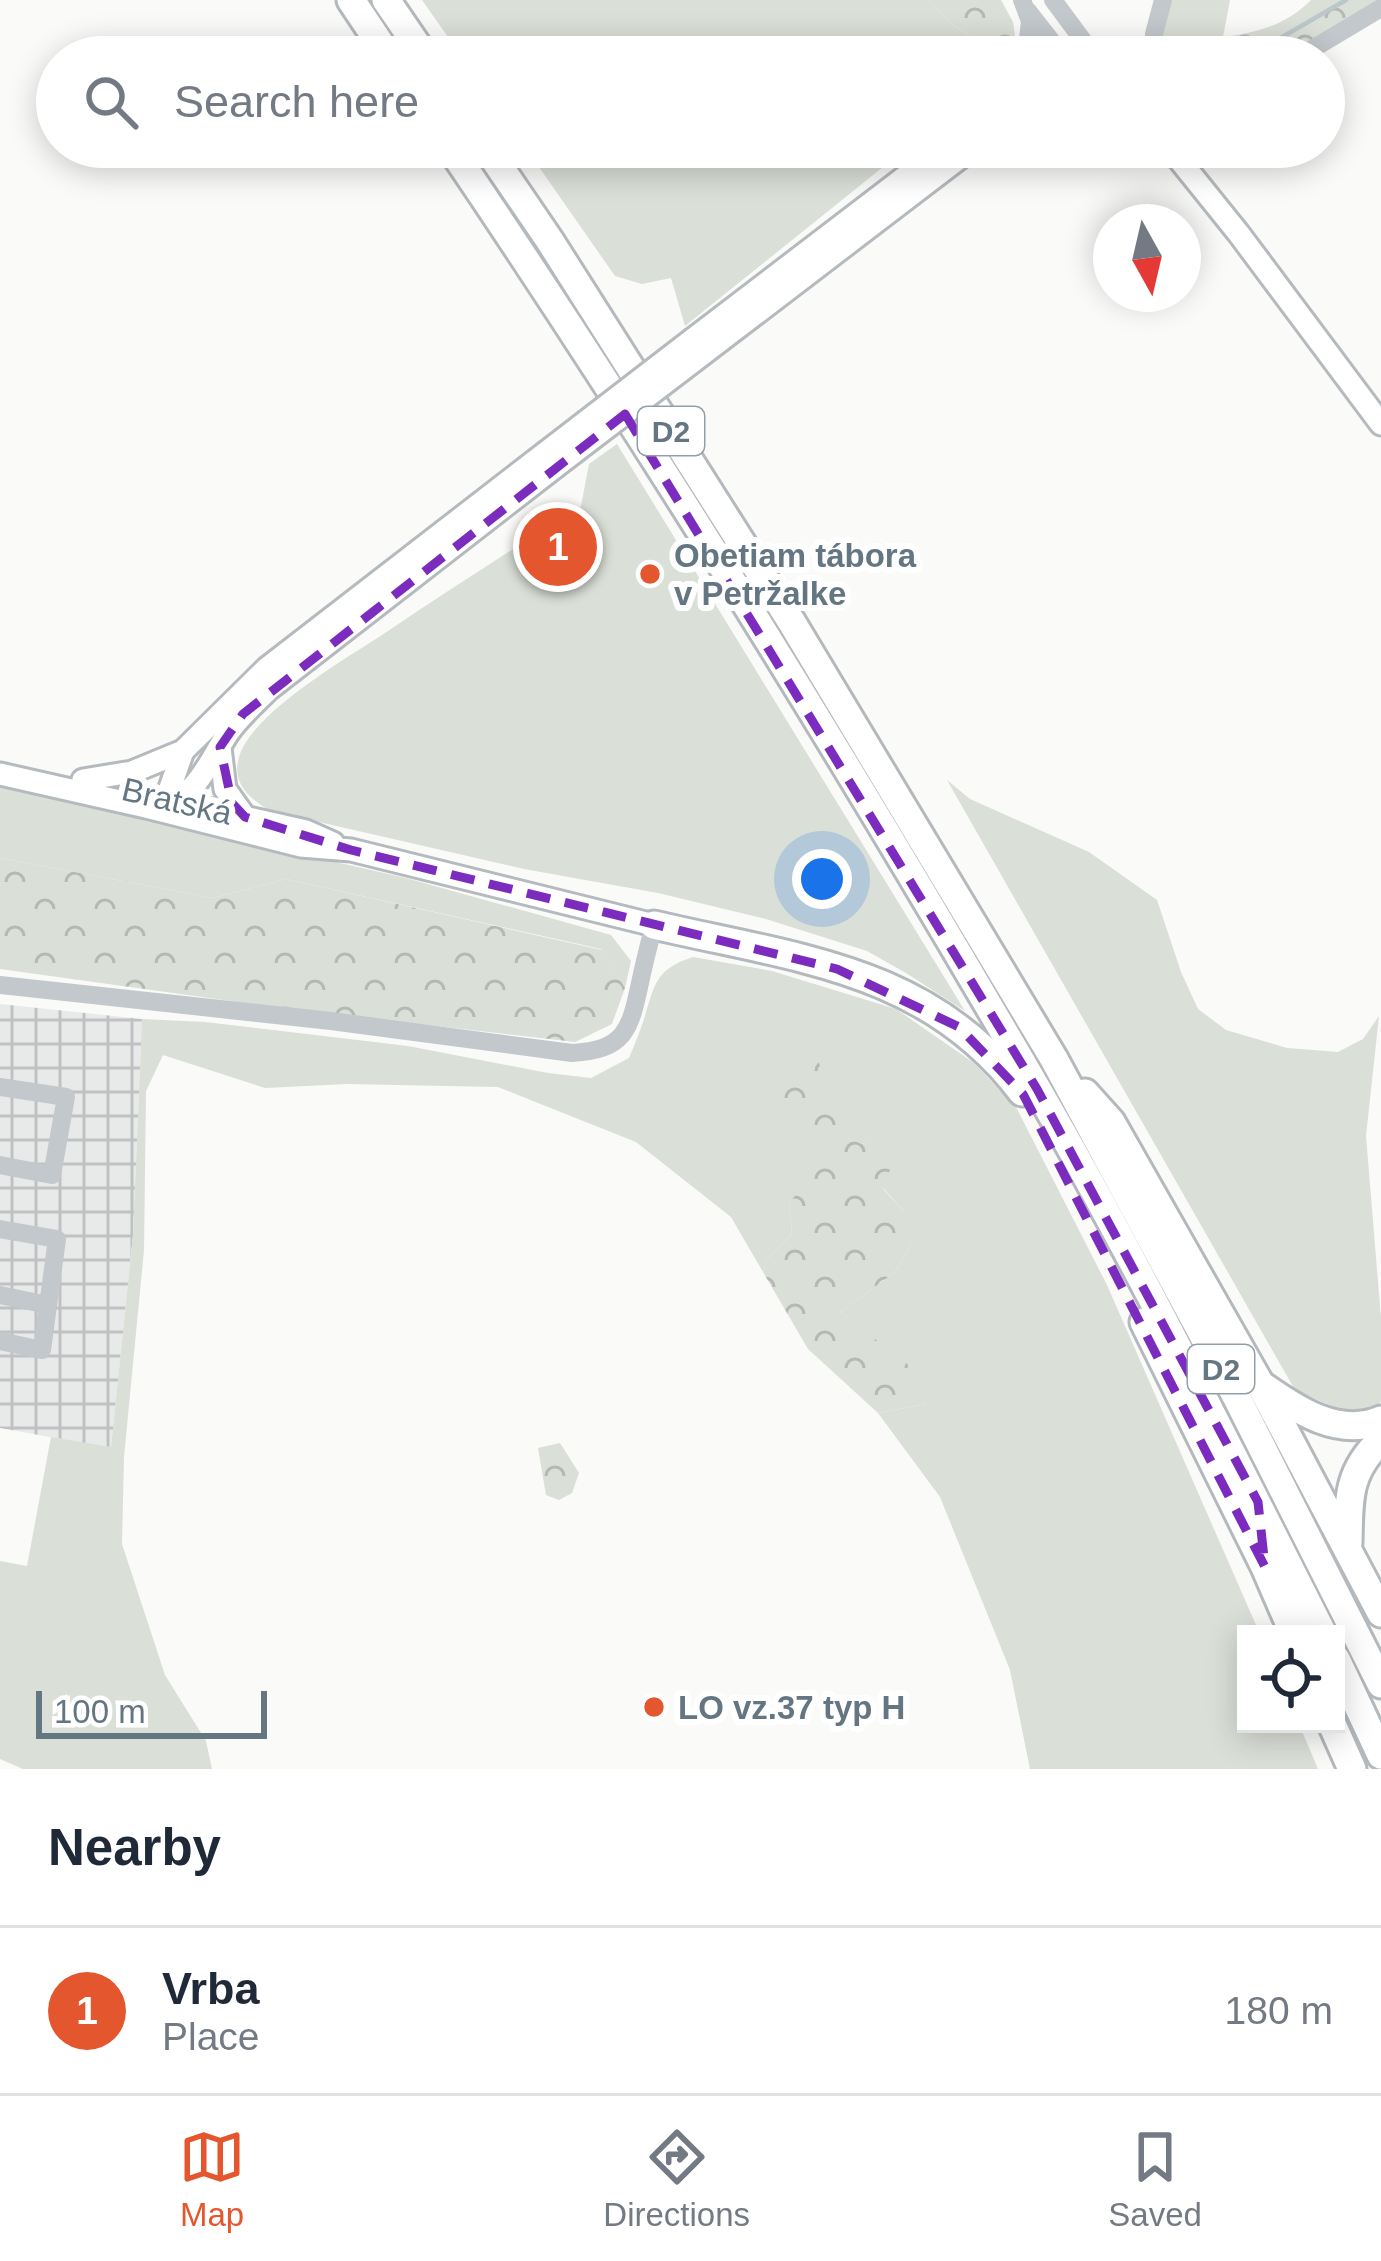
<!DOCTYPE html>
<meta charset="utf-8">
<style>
:root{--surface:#fff;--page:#f6f6f7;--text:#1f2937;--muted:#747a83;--line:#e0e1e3;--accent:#e4572e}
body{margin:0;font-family:Helvetica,sans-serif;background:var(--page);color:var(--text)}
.controls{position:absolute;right:36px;bottom:36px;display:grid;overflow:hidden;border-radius:0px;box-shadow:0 6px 30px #0003}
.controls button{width:108px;height:108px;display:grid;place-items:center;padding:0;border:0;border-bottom:3px solid var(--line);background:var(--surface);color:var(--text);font:60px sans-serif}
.compass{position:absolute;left:1093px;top:204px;width:108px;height:108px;border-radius:50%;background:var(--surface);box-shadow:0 6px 30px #0003;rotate:172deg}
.scale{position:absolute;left:36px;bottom:30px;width:231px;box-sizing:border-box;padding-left:12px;border:6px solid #657683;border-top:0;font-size:33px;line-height:42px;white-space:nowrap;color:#657683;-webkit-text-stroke:9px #fff;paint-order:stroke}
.you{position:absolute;left:822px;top:879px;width:42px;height:42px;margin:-30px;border:9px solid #fff;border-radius:50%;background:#1a73e8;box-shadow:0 0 0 18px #1a73e833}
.badge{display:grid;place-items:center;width:78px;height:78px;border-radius:50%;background:var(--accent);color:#fff;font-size:39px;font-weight:700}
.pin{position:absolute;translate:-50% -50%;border:6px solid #fff;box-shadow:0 3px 12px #0006}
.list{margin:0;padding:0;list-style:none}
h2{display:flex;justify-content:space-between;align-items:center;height:156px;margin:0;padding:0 48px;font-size:51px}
h2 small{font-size:39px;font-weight:400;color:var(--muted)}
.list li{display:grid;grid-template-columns:78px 1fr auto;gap:36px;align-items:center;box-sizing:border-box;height:168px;padding:0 48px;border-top:3px solid var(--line)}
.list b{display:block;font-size:45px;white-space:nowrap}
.list p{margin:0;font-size:39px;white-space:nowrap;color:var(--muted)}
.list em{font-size:39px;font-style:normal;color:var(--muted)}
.icon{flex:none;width:66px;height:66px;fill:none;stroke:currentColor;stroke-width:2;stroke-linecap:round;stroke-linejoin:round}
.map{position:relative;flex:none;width:1381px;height:1769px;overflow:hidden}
.search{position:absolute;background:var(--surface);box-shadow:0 6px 30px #0003;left:36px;right:36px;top:36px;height:132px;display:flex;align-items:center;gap:30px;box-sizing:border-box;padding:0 42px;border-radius:66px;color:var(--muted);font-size:45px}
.sheet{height:324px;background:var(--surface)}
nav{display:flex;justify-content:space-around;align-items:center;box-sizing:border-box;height:168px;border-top:3px solid var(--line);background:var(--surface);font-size:33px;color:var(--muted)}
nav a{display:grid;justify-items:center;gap:6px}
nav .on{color:var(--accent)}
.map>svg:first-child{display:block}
.industrial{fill:url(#industrial-grid)}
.grass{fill:#dadfd7}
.forest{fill:url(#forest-crowns)}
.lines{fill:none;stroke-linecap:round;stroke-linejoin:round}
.stream{stroke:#bbc7cb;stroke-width:4.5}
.major-casing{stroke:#b5babe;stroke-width:27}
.highway-casing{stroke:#b4b9bd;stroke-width:33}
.minor{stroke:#c3c8cc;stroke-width:18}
.major{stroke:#fff;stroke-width:21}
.highway{stroke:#fff;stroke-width:27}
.major-bridge-casing{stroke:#b5babe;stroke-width:27;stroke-linecap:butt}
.major-bridge{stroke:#fff;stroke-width:21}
.marked{fill:none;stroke:#7b2cbf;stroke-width:9;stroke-dasharray:24 15;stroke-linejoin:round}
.poi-dot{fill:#e4572e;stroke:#fff;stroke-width:4.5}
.labels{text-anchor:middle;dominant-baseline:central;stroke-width:12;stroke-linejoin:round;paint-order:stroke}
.shield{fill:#fff;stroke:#939fa8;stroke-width:3}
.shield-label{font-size:30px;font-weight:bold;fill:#657683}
.poi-label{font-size:33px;font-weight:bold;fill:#657683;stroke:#fff;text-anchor:start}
.street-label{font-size:33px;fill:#657683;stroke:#fff}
</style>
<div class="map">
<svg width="1381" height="1769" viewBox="0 0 1381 1769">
<defs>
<pattern id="industrial-grid" width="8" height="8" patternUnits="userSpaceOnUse" patternTransform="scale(3)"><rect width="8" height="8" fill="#e8e9e9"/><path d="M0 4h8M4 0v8" fill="none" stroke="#c0c1c2"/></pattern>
<pattern id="forest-crowns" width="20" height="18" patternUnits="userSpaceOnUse" patternTransform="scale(3)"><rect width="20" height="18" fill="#dadfd7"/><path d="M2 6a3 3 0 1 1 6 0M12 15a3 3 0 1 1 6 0" fill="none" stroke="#b4b9b4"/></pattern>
</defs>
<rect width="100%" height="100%" fill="#fafaf8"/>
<polygon class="industrial" points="0,1004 142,1019 133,1235 111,1448 0,1428"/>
<g class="grass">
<polygon points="422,0 927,0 954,26 993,50 1016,43 1009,57 462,57"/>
<polygon points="1170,0 1230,0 1223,37 1202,41 1197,57 1165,57 1158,37"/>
<polygon points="525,147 908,147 685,326 671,278 642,284 615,276"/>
<path d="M617,444l348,567 -59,-38 -39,-22 -101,-32 -108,-26 -134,-24 -253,-58c-23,-13 -41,-29 -31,-57 16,-44 109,-97 148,-123 64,-43 128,-84 193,-125l8,-42z"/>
<polygon points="947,780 970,799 1089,852 1157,900 1181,972 1198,1009 1226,1030 1287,1048 1338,1052 1363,1039 1379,1016 1366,1136 1381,1318 1381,1401 1375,1409 1341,1410 1295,1390"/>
<polygon points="0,786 406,878 611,935 631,961 625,988 601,949 286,879 213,898 0,858"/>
<path d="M693,957l79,14 124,38 78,54 43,46 90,176 153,349h-14v90h53l19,45h-288l-20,-99 -70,-173 -62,-84 48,-9 -49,-62 -37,-30 54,-39 19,-31 -9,-31 -21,-23v-55l-21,11 -15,-6 -77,-56 52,82 -33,39 3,31 -25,25 -4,13 -32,-55 -95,-75 -138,-55 -151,-3 -82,4 -102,-33 -17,36 -2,159 -20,207 -2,87 43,131 41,66 6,28h-189l-23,-10v-198l27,5 24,-129 60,10 22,-212 9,-216 63,3 203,24 140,27 43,5 38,-20c5,-12 10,-24 14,-36 12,-36 10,-52 50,-65z"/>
</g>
<g class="forest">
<polygon points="927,0 1001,0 1013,22 1016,43 993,50 954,26"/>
<path d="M1311,0h70l-82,57h-102l5,-16c42,-8 76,-8 109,-41z"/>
<polygon points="0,858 213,898 286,879 602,950 625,988 612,1024 575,1042 281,1008 0,969"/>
<polygon points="813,1047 847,1138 862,1144 883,1132 891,1167 883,1189 904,1211 928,1206 937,1222 913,1242 894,1273 840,1312 925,1378 926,1404 878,1413 808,1349 763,1272 767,1259 792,1234 789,1203 821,1164 769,1082 788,1050"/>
<polygon points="560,1443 579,1473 572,1493 559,1500 546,1495 538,1448"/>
</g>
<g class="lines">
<polyline class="stream" points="1203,51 1272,43 1346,0"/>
<g class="major-casing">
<g id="major">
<polyline points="1069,57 1093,54"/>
<polyline points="1169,147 1239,234 1381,424"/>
<polyline points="693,339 944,147"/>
<polyline points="703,354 974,147"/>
<polyline points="220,748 225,789 245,817"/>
<polyline points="0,774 146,807 301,846 351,850 654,925"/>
<polyline points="83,780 132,772 183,751 267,668 545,453"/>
<polyline points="172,801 306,831 333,843"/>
<path d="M153,807c45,-9 52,-39 75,-74 11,-16 27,-30 41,-44l286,-222"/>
<polyline points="180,811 170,788 183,751"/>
</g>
</g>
<g class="highway-casing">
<g id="highway">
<polyline points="351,0 389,57"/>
<polyline points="386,0 425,57"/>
<path d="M450,147c207,306 401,621 586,940 103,178 194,364 287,547"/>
<polyline points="486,147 550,241 791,621 1054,1059 1236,1396 1381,1684"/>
<path d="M654,925c140,33 275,43 368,167"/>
<polyline points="1085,1093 1111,1122 1260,1384 1381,1613"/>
<polyline points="1144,1322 1265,1567 1294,1634"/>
<path d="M1264,1387c33,23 75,51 117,33"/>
<path d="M1348,1543c1,-44 -1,-71 33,-103"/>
<polyline points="1336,1659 1381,1755"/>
<polyline points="1332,1724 1352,1769"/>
</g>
</g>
<g class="minor">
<polyline points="1022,0 1030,21 1026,57"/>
<polyline points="1053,0 1093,54"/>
<polyline points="1028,11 1064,57"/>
<polyline points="1157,57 1154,34 1163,0"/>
<polyline points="1299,57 1381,8"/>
<path d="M0,985l331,36 241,32c53,-3 58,-23 68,-70 4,-19 9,-39 14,-58"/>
<polyline points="0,1087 66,1097 52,1175 0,1165"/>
<polyline points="0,1229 57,1239 42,1350 0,1341"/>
<polyline points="0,1295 48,1305"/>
</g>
<use href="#major" class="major"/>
<use href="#highway" class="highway"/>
<g class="major-bridge-casing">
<g id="major-bridge">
<polyline points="545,453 693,339"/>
<polyline points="555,467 703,354"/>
</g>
</g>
<use href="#major-bridge" class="major-bridge"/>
</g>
<path class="marked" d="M625,414l412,675 221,413 7,65 -242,-473 -64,-67 -122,-58 -486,-119 -106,-33 -13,-14 -12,-56 23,-33z"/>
<g class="poi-dot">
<circle cx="650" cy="574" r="12"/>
<circle cx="654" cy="1707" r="12"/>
</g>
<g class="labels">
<g class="shield">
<rect x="638" y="407" width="66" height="48" rx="9"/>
<rect x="1188" y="1345" width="66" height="48" rx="9"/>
</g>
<g class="shield-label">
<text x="671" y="431">D2</text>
<text x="1221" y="1369">D2</text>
</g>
<g class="poi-label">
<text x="674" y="555">Obetiam tábora<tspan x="674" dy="38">v Petržalke</tspan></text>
<text x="678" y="1707">LO vz.37 typ H</text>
</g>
<g class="street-label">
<text transform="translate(177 801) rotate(13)">Bratská</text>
</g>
</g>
</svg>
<div class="controls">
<button><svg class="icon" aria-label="locate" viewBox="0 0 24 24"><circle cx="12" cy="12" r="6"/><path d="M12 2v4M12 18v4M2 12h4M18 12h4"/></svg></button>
</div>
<svg class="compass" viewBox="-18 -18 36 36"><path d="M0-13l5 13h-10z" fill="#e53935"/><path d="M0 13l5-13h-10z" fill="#747a83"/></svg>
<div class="scale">100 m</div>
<div class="you"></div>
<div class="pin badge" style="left:558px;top:547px">1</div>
<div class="search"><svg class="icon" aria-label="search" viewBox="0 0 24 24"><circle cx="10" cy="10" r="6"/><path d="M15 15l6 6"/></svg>Search here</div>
</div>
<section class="sheet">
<h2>Nearby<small></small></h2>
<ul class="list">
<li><span class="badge">1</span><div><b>Vrba</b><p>Place</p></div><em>180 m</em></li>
</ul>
</section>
<nav>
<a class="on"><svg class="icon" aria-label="map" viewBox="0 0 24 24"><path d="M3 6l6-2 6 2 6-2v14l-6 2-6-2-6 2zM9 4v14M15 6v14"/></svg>Map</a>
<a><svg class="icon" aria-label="directions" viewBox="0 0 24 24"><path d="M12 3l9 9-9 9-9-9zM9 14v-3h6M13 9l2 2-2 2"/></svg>Directions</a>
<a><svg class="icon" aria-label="saved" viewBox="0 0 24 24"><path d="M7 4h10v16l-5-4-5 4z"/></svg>Saved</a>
</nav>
